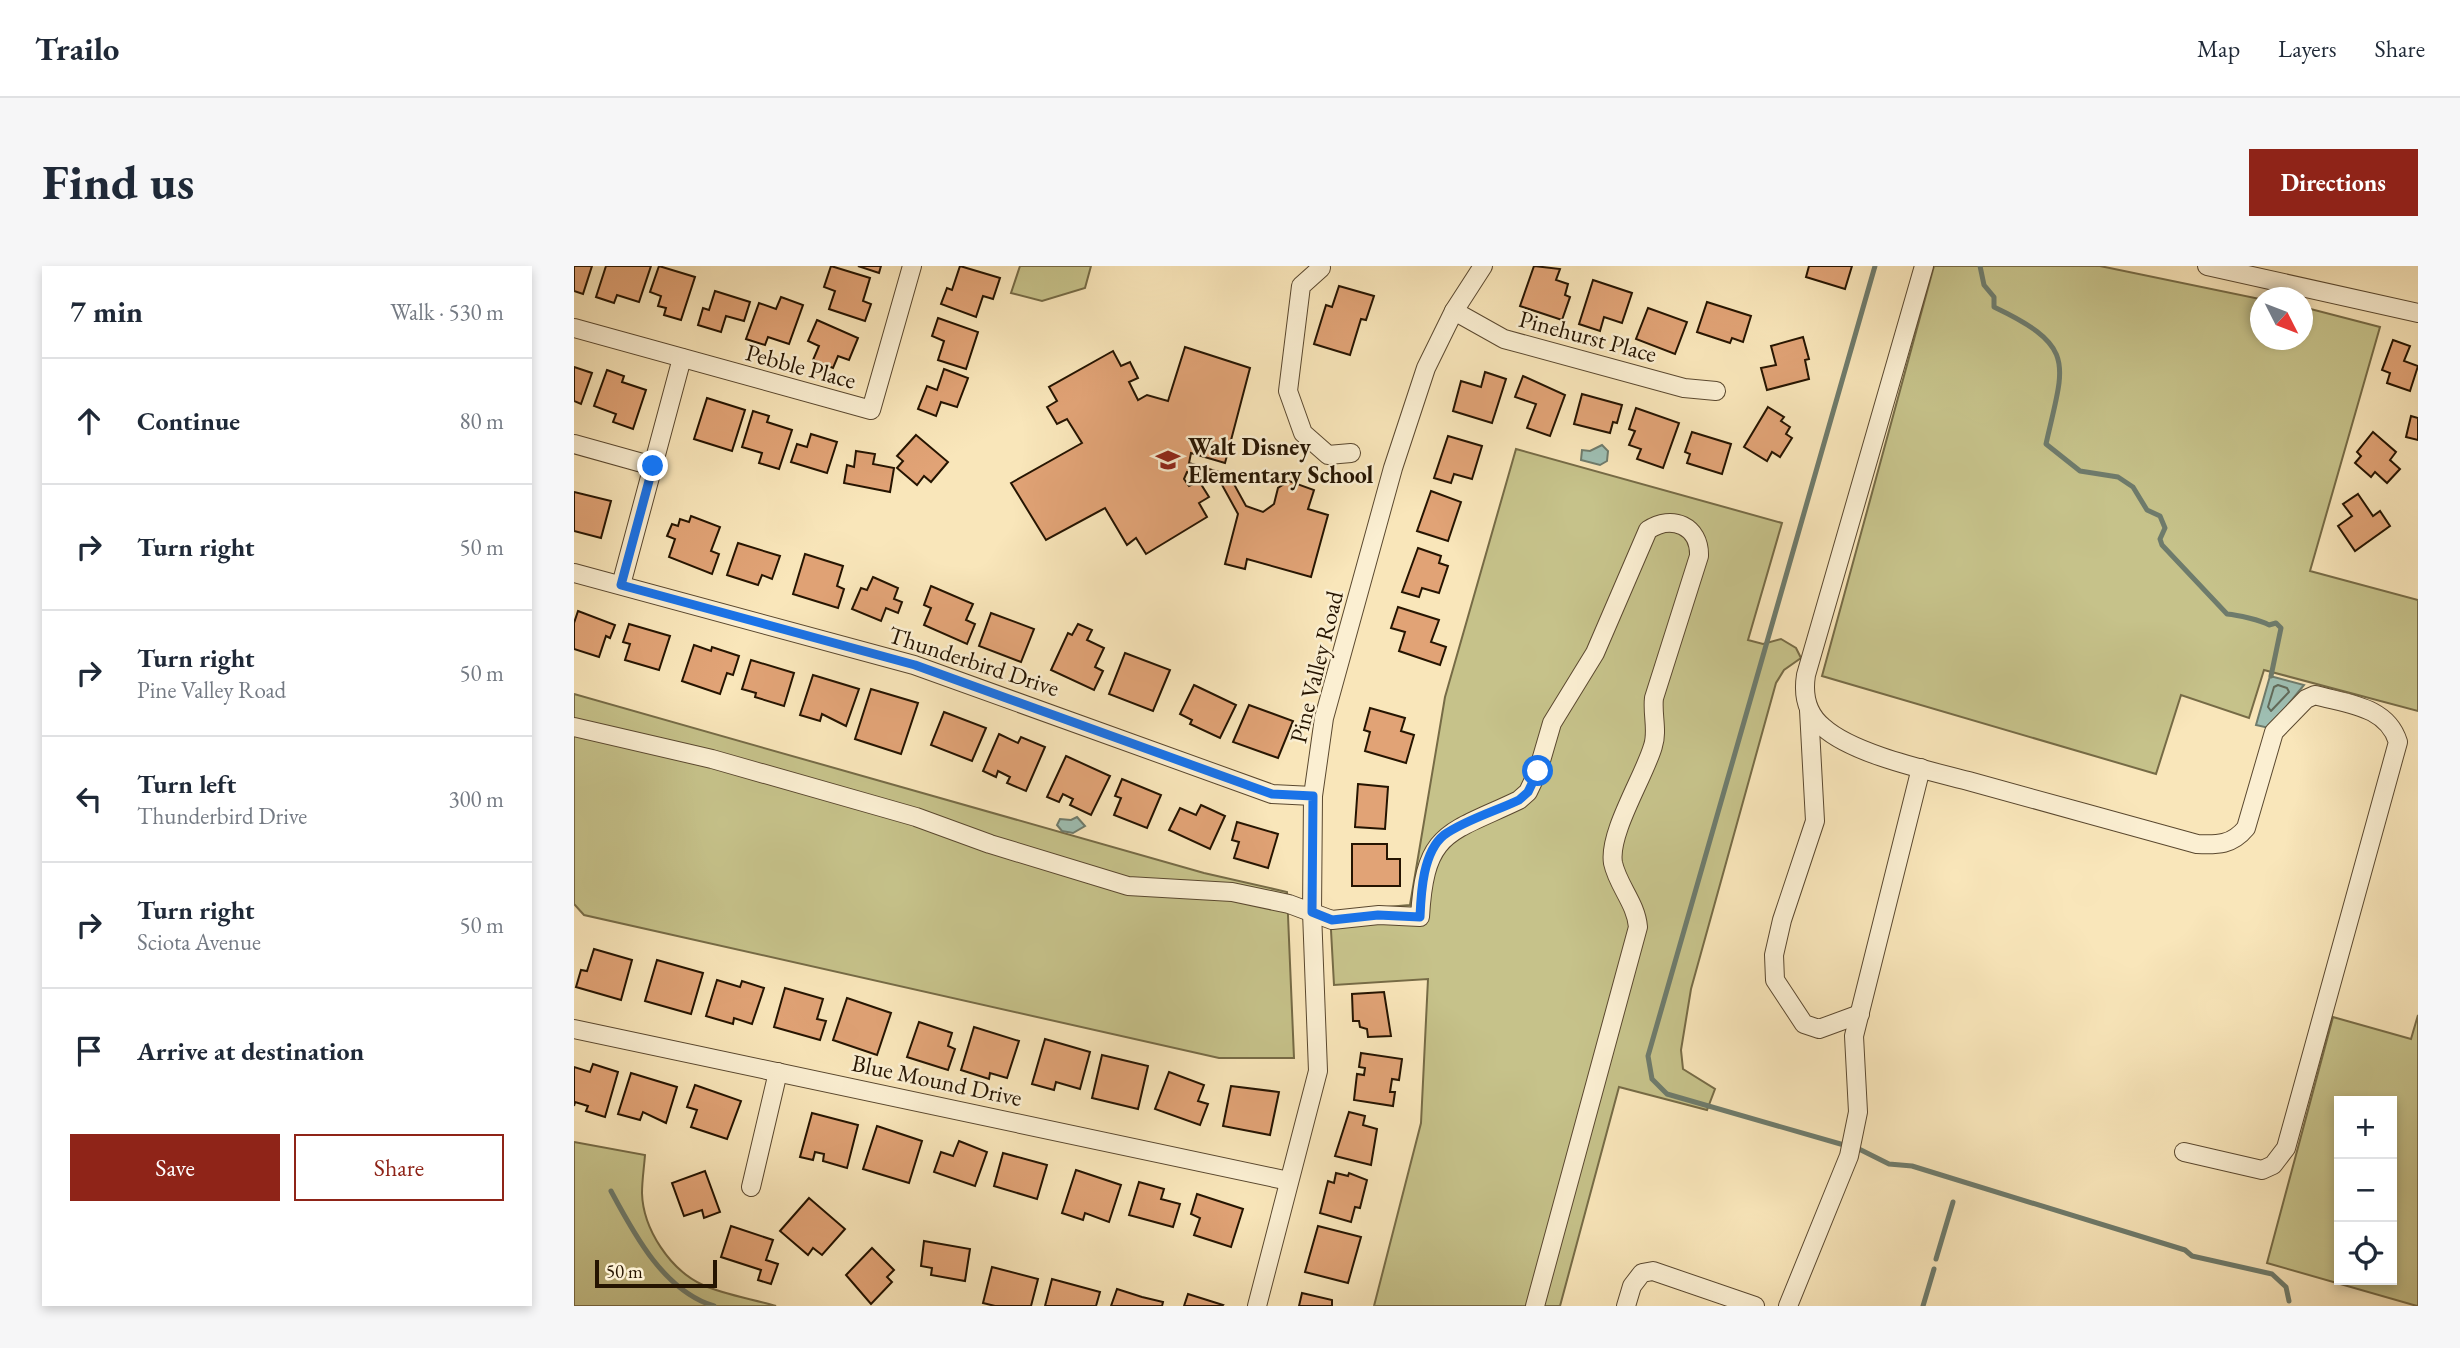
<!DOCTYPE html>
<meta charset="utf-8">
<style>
:root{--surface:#fff;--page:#f6f6f7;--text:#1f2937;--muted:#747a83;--line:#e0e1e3;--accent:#8f2418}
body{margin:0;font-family:"EB Garamond",serif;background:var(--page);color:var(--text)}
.controls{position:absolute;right:21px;bottom:21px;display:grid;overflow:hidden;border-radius:0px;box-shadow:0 4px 10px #0003}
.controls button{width:63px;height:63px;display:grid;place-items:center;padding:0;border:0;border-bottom:2px solid var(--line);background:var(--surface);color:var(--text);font:35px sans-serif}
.compass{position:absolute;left:1676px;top:21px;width:63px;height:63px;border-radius:50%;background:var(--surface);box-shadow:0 4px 10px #0003;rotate:132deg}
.scale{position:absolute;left:21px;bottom:18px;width:122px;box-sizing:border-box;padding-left:7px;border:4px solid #251401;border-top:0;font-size:19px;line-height:24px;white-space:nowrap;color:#251401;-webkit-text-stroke:5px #fbefd2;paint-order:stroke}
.stop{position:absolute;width:21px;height:21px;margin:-16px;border:5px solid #1a73e8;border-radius:50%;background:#fff}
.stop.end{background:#1a73e8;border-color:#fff;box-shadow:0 2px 7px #0008}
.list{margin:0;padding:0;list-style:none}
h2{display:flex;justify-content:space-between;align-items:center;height:91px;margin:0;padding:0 28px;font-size:30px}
h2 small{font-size:23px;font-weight:400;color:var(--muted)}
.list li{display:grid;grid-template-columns:46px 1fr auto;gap:21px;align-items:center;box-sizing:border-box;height:126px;padding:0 28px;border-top:2px solid var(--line)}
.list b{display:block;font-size:26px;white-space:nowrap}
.list p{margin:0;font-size:23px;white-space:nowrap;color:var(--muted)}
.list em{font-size:23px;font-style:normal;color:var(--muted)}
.actions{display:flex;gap:14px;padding:21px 28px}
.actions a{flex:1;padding:16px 0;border:2px solid var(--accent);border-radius:0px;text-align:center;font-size:24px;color:var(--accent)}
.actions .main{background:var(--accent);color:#fff}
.icon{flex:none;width:38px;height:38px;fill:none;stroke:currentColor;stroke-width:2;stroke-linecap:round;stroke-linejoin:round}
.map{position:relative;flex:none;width:1844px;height:1040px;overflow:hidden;border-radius:0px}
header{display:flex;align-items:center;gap:42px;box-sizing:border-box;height:98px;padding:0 35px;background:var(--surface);border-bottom:2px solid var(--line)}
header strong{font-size:33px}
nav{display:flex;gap:38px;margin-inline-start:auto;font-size:24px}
.intro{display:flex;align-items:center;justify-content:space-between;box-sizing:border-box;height:168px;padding:0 42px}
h1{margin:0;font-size:49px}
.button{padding:18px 32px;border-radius:0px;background:var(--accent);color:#fff;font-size:24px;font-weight:700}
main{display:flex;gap:42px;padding:0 42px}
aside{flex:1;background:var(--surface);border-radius:0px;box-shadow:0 4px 10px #0003}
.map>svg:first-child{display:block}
.green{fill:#c6c28a;stroke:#766b46;stroke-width:2;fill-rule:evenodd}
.water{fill:#9ebfb3;stroke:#6e7b6c;stroke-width:2}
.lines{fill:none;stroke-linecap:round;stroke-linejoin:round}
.shore{stroke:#626a5a;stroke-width:2}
.stream{stroke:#6e7b6c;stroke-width:5}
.building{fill:#e1a376;stroke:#251401;stroke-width:2}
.minor-casing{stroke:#5a482f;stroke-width:20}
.minor{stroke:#fbefd2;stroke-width:18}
.route{stroke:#1a73e8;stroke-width:9}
.labels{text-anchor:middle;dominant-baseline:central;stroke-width:5;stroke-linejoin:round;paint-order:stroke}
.street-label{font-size:24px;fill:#251401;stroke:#fbefd2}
.poi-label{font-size:24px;font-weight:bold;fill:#251401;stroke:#fbefd2;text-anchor:start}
</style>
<header>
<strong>Trailo</strong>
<nav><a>Map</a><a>Layers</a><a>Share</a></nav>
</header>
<div class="intro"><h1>Find us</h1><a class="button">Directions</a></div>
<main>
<aside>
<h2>7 min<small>Walk · 530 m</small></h2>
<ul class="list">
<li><svg class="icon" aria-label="ahead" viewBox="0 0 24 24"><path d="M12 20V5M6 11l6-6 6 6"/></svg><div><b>Continue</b></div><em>80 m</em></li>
<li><svg class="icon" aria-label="right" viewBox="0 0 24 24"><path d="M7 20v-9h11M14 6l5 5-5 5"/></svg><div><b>Turn right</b></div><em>50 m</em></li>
<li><svg class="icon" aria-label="right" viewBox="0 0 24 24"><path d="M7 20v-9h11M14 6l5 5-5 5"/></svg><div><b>Turn right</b><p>Pine Valley Road</p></div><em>50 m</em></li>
<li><svg class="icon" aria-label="left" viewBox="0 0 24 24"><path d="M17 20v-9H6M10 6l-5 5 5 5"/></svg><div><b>Turn left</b><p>Thunderbird Drive</p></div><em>300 m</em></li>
<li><svg class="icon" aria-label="right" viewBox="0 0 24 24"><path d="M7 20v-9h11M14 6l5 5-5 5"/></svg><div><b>Turn right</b><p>Sciota Avenue</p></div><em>50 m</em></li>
<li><svg class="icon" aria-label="arrive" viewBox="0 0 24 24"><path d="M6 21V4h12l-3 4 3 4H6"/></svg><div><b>Arrive at destination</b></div></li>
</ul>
<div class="actions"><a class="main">Save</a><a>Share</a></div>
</aside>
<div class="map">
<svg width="1844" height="1040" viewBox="0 0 1844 1040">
<rect width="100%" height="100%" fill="#f9e6ba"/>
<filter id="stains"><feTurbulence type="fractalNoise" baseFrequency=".00286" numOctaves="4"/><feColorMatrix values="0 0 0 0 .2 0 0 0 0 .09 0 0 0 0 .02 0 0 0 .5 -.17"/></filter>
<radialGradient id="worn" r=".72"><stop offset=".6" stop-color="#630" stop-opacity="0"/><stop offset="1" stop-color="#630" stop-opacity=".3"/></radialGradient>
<g class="green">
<polygon points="446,0 517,0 511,22 468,35 437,27"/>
<polygon points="1360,0 1526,0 1686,33 1686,74 1728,74 1729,41 1806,61 1736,305 1844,334 1844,445 1690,404 1675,452 1607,429 1582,508 1248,410"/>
<polygon points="942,183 1208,257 1174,374 1189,378 1207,373 1222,382 1227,392 1210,404 1202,417 1117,723 1107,784 1109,803 1141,823 1133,844 1045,821 986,1040 800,1040 847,857 854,713 760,719 756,646 836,639 871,431"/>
<polygon points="0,428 630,607 713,626 720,792 645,792 10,649 0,638"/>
<path d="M1844,749v291h-1l-150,-43 66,-246 78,22zM1765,835h53v179h-53z"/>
<path d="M0,876l71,13c-1,13 -3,26 -3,38 1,36 28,77 61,92 22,10 50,14 73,21h-202z"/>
</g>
<g class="water">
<polygon points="1028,179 1034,185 1033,195 1026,199 1007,194 1008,184 1016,185"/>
<polygon points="1696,410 1730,419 1695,462 1682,459"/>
<polygon points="503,551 511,560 499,567 488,565 483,559 486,553 497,554"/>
</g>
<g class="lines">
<polygon class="shore" points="1704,419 1713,422 1715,426 1697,445 1694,441 1700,421"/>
<g class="stream">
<path d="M1406,0l4,19 10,12v10c84,40 70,56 52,137l34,27 38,6 15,10 14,23 13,6 5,12 -5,11 2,6 65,69c10,1 34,6 42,11l7,-2 5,5 -10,48"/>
<polyline points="1270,879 1093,828 1078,813 1074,790 1301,0"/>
<polyline points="1283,882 1315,898 1338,900 1611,984 1618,990 1698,1008 1712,1021 1715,1035"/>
<path d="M37,925c23,43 53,100 103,115"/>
<polyline points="1362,993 1379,936"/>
<polyline points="1349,1040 1360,1003"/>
</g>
</g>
<g class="building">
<polygon points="0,0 18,0 9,28 0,25"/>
<polygon points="32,0 77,0 65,36 43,29 40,37 22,31"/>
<polygon points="85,0 121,11 107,54 90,49 92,42 84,40 87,30 76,26"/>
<polygon points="257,0 296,12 289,35 297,38 291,55 255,43 261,25 250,21"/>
<polygon points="284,0 307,0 305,7"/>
<polygon points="386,0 426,12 419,33 409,30 402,51 367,38 373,22 378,24"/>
<polygon points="960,0 986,3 982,14 994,18 991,29 996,31 988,54 946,40"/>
<polygon points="1235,0 1278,0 1271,23 1232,11"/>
<polygon points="1019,14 1058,27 1048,57 1030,51 1026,65 1005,58"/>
<polygon points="765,20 800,30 792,54 787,53 776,89 740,78 752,39 758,41"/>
<polygon points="141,25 176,36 170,55 152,50 147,66 124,59 129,42 135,44"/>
<polygon points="207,31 229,39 215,78 194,71 191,79 172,73 185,37 202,43"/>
<polygon points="1133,36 1177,50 1169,76 1158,72 1156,77 1123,66"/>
<polygon points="1074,42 1113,56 1101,88 1062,73"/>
<polygon points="364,52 404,66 392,103 364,94 370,75 358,70"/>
<polygon points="243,54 284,72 275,94 264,90 259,102 239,94 245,80 234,75"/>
<polygon points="1229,71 1235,93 1231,94 1235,113 1193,124 1187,102 1202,99 1197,80"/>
<polygon points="1819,74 1836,80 1830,95 1844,100 1836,125 1813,117 1816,107 1808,104"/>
<polygon points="611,81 676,102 651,197 617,187 615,197 655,209 672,240 689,246 700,238 704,222 715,215 740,224 734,243 754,249 737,311 673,293 671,303 651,298 664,248 647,217 613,206 610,213 615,220 625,215 635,231 625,237 633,251 572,288 562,272 553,279 531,242 472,274 437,217 508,177 493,153 483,158 473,141 483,135 475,121 539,85 547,100 556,96 564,112 555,116 564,134 573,129 594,135"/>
<polygon points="0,101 18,107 7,138 0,135"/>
<polygon points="370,103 394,112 383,141 367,136 362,150 344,143 353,120 363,124"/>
<polygon points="33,104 50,110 48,116 72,124 59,163 39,156 42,148 20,140"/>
<polygon points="911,106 932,113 918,157 879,145 887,115 907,121"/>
<polygon points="949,110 991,129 976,170 953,162 962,138 941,131"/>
<polygon points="1008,128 1048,139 1043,157 1039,156 1036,167 1000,158"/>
<polygon points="133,132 171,144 158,185 120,173"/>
<polygon points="1194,141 1210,151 1207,155 1216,161 1212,168 1218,172 1206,191 1198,186 1193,195 1170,181"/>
<polygon points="1062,142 1105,157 1089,202 1063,193 1067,183 1055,179 1061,165 1055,163"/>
<polygon points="179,145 195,150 193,156 218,164 205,203 185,197 188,187 168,181"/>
<polygon points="1837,150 1844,152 1844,174 1832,171"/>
<polygon points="1118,166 1157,178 1148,208 1113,197 1116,188 1111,186"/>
<polygon points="1799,166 1822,186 1816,194 1826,203 1813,217 1801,206 1797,211 1781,197 1787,190 1783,186"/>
<polygon points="237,168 263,176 253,207 217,196 223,178 233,181"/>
<polygon points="342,169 374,196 357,216 350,210 343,219 323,202 329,195 323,190"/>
<polygon points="874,170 908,180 898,213 880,208 877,217 860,212"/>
<polygon points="282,185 301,188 299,198 320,202 316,226 270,217 273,199 280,201"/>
<polygon points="857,225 887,236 874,275 843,265"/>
<polygon points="0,226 37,235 27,272 0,265"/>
<polygon points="1784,228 1799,250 1806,245 1816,260 1781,285 1764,260 1778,250 1769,238"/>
<polygon points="117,250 146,261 137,285 145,288 138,308 95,291 101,273 93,270 98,258 104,260 106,253 115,256"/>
<polygon points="164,277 206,290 198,313 188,309 184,319 153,309"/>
<polygon points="844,282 867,290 865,297 874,300 865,327 848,322 845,331 828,326"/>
<polygon points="231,288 269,300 263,320 270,323 264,342 219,328"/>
<polygon points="299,311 324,322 320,333 328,336 324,347 312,342 307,355 278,343 287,322 293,324"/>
<polygon points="357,320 399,338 392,354 401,358 393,378 350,359 357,342 350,339"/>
<polygon points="824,341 865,354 857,376 872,381 866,399 825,385 831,366 817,362"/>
<polygon points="4,345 41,359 36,372 32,370 25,391 0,383 0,357"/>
<polygon points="417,347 460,363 447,396 405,380"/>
<polygon points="55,358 96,370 85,404 51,394 56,378 49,376"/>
<polygon points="504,358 518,364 513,374 530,382 521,401 529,405 520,424 477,404 494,367 498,369"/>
<polygon points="120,379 137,385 138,381 165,390 159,409 153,407 146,428 108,415"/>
<polygon points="551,387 596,404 579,445 535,428"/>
<polygon points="177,394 220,407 210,440 181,431 182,427 168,423"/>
<polygon points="239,409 285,423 272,460 248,448 246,455 226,449"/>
<polygon points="620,419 662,439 646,472 616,458 618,454 606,448"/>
<polygon points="297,423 344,437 327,488 281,473"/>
<polygon points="675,439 719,455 704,492 659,476"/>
<polygon points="796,442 831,452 827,465 840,469 832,497 791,485 796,466 790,464"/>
<polygon points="370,446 412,462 398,495 357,479"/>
<polygon points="425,468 444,477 447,471 471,481 452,525 433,517 436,511 424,505 422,511 409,505"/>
<polygon points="492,490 536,510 517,549 496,539 499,533 489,528 485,536 473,531"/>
<polygon points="548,513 587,529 573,562 540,549 547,532 541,530"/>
<polygon points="784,518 814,521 811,563 781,561"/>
<polygon points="627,539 651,550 636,583 595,564 606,542 622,549"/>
<polygon points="663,556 704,568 694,602 660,592 665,576 658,574"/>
<polygon points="778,578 813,578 813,593 826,593 826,620 778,620"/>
<polygon points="20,683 58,694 47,734 2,721 7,704 13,705"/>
<polygon points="83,694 129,707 117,748 71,735"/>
<polygon points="143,714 166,721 168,715 190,722 178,758 160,752 159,758 132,750"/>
<polygon points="211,722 249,733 243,753 252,755 246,774 200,761"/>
<polygon points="810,726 817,770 794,771 793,763 786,761 785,755 779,755 778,728"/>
<polygon points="273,732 317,747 303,789 259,774"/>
<polygon points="345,756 378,767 374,780 381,783 374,804 333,791"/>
<polygon points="400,761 445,775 433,812 416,807 415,813 387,804"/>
<polygon points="471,773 516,786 506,823 482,816 480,824 458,818"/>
<polygon points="787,787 828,793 825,814 818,813 816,826 821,826 819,840 780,834 783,808 790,809 791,802 785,801"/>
<polygon points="528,789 574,800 564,843 518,832"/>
<polygon points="19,798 44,806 31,851 12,845 14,840 1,836 0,840 0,801 16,806"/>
<polygon points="595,806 630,819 624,835 634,838 626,859 581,843"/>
<polygon points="57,807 103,821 92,857 69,846 66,854 44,848"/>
<polygon points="121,819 167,835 153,873 117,861 123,844 113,841"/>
<polygon points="657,820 705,826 696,869 649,860"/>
<polygon points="775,846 791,850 789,859 803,863 797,899 761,890"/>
<polygon points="238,847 284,859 273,902 249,895 250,888 241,886 239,894 226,891"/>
<polygon points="303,860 348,875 335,917 289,903"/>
<polygon points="385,875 413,886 401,920 360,906 367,886 379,890"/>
<polygon points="429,887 473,899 463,933 420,920"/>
<polygon points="502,904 547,919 535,956 511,947 509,954 488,947"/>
<polygon points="131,905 146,946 130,952 128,944 110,950 98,917"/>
<polygon points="762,907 774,910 775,907 793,914 786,942 781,941 777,956 746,947 754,915 760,917"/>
<polygon points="565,916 590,923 587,933 606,938 599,961 555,949"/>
<polygon points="623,928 669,943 657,981 620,969 626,952 617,948"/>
<polygon points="235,932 271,963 248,989 239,982 234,989 206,965"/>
<polygon points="157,960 199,974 192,994 204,998 197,1018 184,1014 187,1004 147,991"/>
<polygon points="744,960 787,971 774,1017 731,1006"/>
<polygon points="350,975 396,983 391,1015 357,1009 358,1002 347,1000"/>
<polygon points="298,982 320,1004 313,1011 318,1016 297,1038 272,1009"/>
<polygon points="418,1001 464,1013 457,1040 421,1040 409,1037"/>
<polygon points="478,1013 526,1026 522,1040 471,1040"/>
<polygon points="543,1023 568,1031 589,1036 588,1040 537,1040"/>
<polygon points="728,1027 758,1034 758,1040 725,1040"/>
<polygon points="614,1028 649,1039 648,1040 610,1040"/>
</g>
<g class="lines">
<g class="minor-casing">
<g id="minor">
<path d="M1350,0l-118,409c-3,19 0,38 17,52 31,28 108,44 149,55 75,21 150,41 225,62 21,1 35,1 49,-16l28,-96 32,-33 9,-4c32,9 72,11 83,47l-112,406 -13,17 -11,5 -78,-18"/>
<polyline points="1633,0 1844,47"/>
<polyline points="747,2 727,20 714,125 729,167 754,189 777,187"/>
<polyline points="880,45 930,73 1110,122 1142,125"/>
<polyline points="0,62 297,144 338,0"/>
<polyline points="0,178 79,200"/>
<polyline points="0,307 340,399 698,528 739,530"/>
<polyline points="47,319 108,92"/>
<polyline points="1235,444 1241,555 1208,654 1200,689 1201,714 1230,758 1245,763 1286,748"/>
<path d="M0,461l138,32 204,58 74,27 138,42 104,6 57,12 43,16 47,-5 41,2c5,-87 28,-83 99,-117l9,-8 10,-21 14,-48 43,-70 53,-123c24,-16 52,-4 51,26l-45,142c-2,16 4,33 -1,48 -8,29 -45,87 -40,117 5,23 23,40 25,64l-103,379"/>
<polyline points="0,763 715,915"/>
<polyline points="177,921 204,806"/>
<polyline points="683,1040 744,805 738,646 739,530 750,452 819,202 852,102 880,45 909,0"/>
<polyline points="1052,1040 1058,1020 1068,1007 1079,1005 1181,1040"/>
<polyline points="1214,1040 1275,890 1284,846 1280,770 1347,502"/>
</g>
</g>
<use href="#minor" class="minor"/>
</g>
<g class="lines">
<path class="route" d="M79,200l-32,119 294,80 357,129 41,2 -1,116 20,8 46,-5 42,2c1,-25 3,-65 24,-82 21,-15 52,-24 75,-35l9,-8 10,-21"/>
</g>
<defs>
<g id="school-bare" transform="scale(1.89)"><path d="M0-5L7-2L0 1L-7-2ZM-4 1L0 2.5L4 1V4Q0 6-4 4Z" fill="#8f2418" stroke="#fbefd2" stroke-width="2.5" paint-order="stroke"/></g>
</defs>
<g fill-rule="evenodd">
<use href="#school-bare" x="594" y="194"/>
</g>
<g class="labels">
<g class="street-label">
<text transform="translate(1014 70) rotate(15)">Pinehurst Place</text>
<text transform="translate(227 100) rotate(15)">Pebble Place</text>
<text transform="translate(400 395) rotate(18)">Thunderbird Drive</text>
<text transform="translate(742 401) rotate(-76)">Pine Valley Road</text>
<text transform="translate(363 814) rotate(12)">Blue Mound Drive</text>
</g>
<g class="poi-label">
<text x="614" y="180">Walt Disney<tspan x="614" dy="28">Elementary School</tspan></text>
</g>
</g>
<rect width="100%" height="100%" filter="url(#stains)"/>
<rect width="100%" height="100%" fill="url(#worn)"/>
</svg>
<div class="controls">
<button>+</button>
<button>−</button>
<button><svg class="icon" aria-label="locate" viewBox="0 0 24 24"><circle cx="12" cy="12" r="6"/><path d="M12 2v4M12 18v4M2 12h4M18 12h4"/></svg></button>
</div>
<svg class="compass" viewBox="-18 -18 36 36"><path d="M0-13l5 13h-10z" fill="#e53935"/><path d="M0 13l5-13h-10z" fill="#747a83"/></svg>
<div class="scale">50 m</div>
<div class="stop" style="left:964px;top:505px"></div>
<div class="stop end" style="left:79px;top:200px"></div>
</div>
</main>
